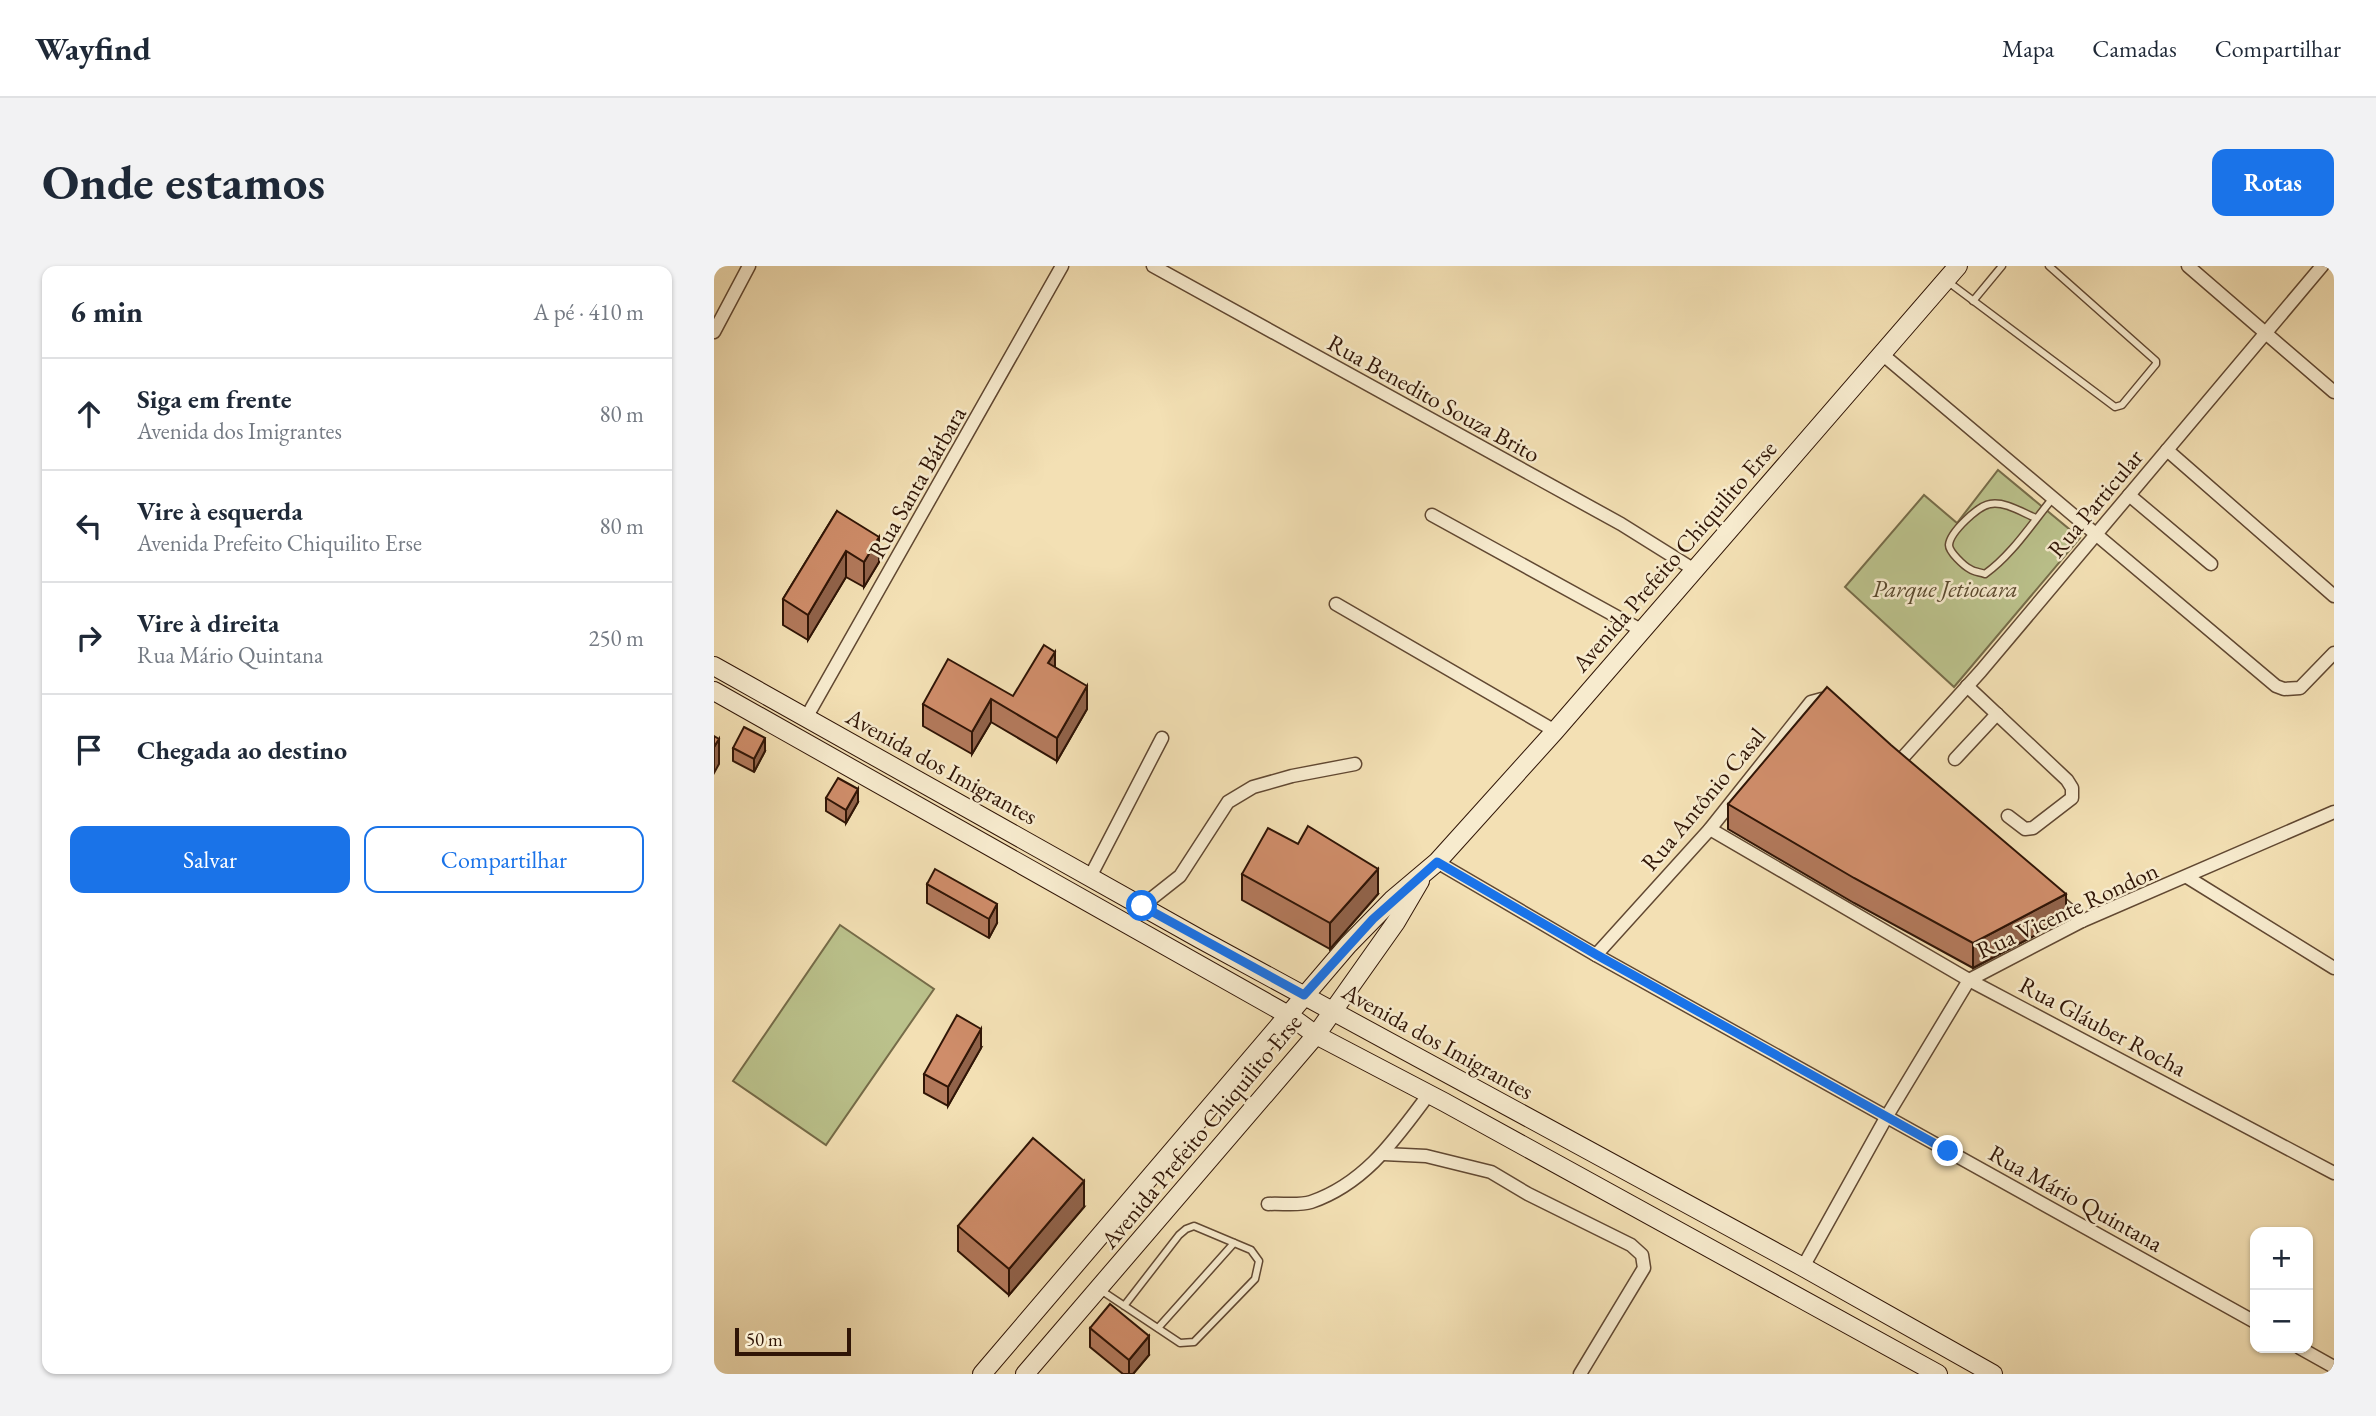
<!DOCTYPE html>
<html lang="pt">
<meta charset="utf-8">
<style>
:root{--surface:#fff;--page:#f2f2f3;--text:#1f2937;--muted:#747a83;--line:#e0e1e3;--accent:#1a73e8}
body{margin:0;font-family:"EB Garamond",serif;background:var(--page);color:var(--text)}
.controls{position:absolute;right:21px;bottom:21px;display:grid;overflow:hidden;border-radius:14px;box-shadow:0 2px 5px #0004}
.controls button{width:63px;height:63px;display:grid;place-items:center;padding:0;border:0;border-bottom:2px solid var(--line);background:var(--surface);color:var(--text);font:35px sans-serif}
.scale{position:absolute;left:21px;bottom:18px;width:116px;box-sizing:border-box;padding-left:7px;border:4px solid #301506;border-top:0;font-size:19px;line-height:24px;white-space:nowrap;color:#301506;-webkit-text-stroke:5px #f7ebce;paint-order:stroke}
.stop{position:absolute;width:21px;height:21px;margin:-16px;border:5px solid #1a73e8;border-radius:50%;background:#fff}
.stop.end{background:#1a73e8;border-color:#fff;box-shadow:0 2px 7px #0008}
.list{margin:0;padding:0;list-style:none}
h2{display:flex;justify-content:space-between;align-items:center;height:91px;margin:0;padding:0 28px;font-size:30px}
h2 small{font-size:23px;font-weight:400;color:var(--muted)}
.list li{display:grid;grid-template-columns:46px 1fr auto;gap:21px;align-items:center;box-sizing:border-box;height:112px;padding:0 28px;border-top:2px solid var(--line)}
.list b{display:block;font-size:26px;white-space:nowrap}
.list p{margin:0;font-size:23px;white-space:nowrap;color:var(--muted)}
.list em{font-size:23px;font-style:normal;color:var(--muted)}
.actions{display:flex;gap:14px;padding:21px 28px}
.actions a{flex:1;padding:16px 0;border:2px solid var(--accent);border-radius:14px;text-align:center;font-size:24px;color:var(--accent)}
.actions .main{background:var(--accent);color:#fff}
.icon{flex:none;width:38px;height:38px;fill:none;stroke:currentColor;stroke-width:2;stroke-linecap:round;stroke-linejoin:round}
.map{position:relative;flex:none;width:1620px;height:1108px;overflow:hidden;border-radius:14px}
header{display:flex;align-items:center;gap:42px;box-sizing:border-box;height:98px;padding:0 35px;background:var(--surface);border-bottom:2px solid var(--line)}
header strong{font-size:33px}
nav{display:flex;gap:38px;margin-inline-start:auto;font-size:24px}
.intro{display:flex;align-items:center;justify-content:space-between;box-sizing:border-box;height:168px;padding:0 42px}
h1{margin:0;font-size:49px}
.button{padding:18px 32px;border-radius:14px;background:var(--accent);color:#fff;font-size:24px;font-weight:700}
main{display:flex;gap:42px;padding:0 42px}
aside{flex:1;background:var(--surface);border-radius:14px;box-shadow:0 2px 5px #0004}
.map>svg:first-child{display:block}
.green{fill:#bbc28c;stroke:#766c49;stroke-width:2}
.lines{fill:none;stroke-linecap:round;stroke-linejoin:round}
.lane-casing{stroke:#614832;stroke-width:9}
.street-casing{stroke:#614832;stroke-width:15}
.secondary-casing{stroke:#301506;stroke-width:20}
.lane{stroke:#f7ebce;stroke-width:6}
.street{stroke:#f7ebce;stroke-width:12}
.secondary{stroke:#f7ebce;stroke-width:18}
.wall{fill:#b2795b;stroke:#301506;stroke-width:2}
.shaded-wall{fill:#91634a;stroke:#301506;stroke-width:2}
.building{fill:#cf8d6a;stroke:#301506;stroke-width:2}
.route{stroke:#1a73e8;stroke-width:9}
.labels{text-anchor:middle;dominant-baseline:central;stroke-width:5;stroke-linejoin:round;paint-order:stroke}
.street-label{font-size:24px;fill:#301506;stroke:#f7ebce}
.park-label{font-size:24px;font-style:italic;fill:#5a492e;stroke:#f7ebce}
</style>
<header>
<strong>Wayfind</strong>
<nav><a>Mapa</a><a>Camadas</a><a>Compartilhar</a></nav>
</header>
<div class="intro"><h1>Onde estamos</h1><a class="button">Rotas</a></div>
<main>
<aside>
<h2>6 min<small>A pé · 410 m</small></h2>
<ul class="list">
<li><svg class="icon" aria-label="ahead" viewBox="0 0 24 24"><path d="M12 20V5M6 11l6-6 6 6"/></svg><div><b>Siga em frente</b><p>Avenida dos Imigrantes</p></div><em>80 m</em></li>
<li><svg class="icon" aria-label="left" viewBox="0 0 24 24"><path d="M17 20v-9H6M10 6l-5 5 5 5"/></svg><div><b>Vire à esquerda</b><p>Avenida Prefeito Chiquilito Erse</p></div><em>80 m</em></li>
<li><svg class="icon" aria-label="right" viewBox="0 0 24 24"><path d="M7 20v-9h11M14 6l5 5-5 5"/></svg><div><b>Vire à direita</b><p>Rua Mário Quintana</p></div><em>250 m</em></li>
<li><svg class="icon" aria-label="arrive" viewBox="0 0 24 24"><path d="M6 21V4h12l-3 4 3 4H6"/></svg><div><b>Chegada ao destino</b></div></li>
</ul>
<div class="actions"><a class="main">Salvar</a><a>Compartilhar</a></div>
</aside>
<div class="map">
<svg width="1620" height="1108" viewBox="0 0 1620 1108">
<rect width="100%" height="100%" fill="#f3e0b4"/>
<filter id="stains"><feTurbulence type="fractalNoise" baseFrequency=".00286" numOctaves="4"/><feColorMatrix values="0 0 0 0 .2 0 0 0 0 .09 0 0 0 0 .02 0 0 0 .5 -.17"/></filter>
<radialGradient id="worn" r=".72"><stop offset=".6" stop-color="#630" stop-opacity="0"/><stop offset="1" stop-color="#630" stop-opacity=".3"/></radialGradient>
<g class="green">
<polygon points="1284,204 1366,272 1240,421 1131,321 1210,229 1243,257"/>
<polygon points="126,659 220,723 112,879 19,815"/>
</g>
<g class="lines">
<g class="lane-casing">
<g id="lane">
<polyline points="1233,15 1401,141 1408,139 1442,98 1442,95 1335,0"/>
<polyline points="1259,35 1288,0"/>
<path d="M1322,252c-13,-5 -31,-17 -46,-14 -12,2 -40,28 -41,41 0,7 15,21 21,24 4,3 10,3 15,5 27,-19 47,-51 68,-76"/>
<polyline points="385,1023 466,1077 480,1076 541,1013 545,995 537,984 480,960 472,963 465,969 410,1040"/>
<polyline points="444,1062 520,977"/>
</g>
</g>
<g class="street-casing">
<g id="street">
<polyline points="439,0 907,258 979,303"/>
<polyline points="1474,0 1620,126"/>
<polyline points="0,66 35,0"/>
<polyline points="1168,88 1562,420 1570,423 1586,422 1620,387"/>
<polyline points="1453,184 1620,330"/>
<polyline points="1415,229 1497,298"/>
<polyline points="718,249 927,364"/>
<polyline points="622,338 841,465"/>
<polyline points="1253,420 1353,514 1358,522 1358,532 1319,562 1311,563 1294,550"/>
<polyline points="92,452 348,0"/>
<polyline points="1241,493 1283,448"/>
<polyline points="1183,498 1267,405 1608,0"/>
<polyline points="996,563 1255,714 1620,907"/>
<polyline points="723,596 882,689 1541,1056"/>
<polyline points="376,611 448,472"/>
<polyline points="1473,611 1620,702"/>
<polyline points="1342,633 1368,655"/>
<polyline points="428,640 466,610 514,536 539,521 578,510 641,498"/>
<polyline points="882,689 996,563 1097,436 1108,433 1117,438"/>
<polyline points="670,888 712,890 777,906 814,928 917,979 928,989 930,1002 866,1108"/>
<path d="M554,938c13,-1 31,2 43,-2 55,-19 85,-64 118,-108"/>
<polyline points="1089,1001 1173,850 1255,714 1368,655 1620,546"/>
<polyline points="1586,1082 1620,1101"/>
</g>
</g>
<g class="secondary-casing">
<g id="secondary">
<polyline points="0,400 486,673 1089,1001 1279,1108"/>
<polyline points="0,425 576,750 602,769 730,836 1224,1108"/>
<polyline points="268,1108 634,679 678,634 723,596 841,465 1244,0"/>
<polyline points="311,1108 602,769 682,656 706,615"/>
</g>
</g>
<use href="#lane" class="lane"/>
<use href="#street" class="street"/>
<use href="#secondary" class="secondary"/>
</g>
<g class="wall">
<polygon points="123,245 165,296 150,321 132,311 94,374 69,359 69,333"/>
<polygon points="341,401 373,443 343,495 277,456 258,488 209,460 209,438 299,430"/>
<polygon points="19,482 51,485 40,506 19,495"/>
<polygon points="112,532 144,536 132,557 112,545"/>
<polygon points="1014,538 1352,653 1259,702 1140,637 1014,563"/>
<polygon points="528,608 664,628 616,683 528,634"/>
<polygon points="213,618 283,657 275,672 213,637"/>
<polygon points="267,782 234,840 210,827 210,808"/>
<polygon points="370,941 295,1029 244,985 244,960"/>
<polygon points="376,1062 435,1089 419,1108 409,1108 376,1081"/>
</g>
<g class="shaded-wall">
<polygon points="165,271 165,296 150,321 150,296"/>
<polygon points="132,285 132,311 94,374 94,349"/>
<polygon points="341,386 341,409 334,397"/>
<polygon points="373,420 373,443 343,495 343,472"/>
<polygon points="277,433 277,456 258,488 258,466"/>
<polygon points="51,472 51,485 40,506 40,493"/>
<polygon points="5,473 5,498 0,507 0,481"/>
<polygon points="144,523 144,536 132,557 132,544"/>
<polygon points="664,603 664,628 616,683 616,657"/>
<polygon points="1352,628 1352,653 1259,702 1259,677"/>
<polygon points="283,638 283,657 275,672 275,653"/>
<polygon points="267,763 267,782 234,840 234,821"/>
<polygon points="370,915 370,941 295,1029 295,1003"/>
<polygon points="435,1070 435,1089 419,1108 415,1108 415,1094"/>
</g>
<g class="building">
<polygon points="123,245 165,271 150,296 132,285 94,349 69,333"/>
<polygon points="330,379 341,386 334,397 373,420 343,472 277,433 258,466 209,438 234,393 299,430"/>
<polygon points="1113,421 1177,479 1352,628 1259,677 1140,612 1014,538"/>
<polygon points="30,461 51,472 40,493 19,482"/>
<polygon points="0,470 5,473 0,481"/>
<polygon points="124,512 144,523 132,544 112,532"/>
<polygon points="594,560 664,603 616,657 528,608 554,562 584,578"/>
<polygon points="221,603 283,638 275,653 213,618"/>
<polygon points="243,749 267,763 234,821 210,808"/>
<polygon points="319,872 370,915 295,1003 244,960"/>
<polygon points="396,1038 435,1070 415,1094 376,1062"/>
</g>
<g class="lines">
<polyline class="route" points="428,640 590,729 659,653 723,596 883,689 1234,885"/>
</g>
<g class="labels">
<g class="street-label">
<text transform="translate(720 132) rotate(29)">Rua Benedito Souza Brito</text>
<text transform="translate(203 216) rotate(-60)">Rua Santa Bárbara</text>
<text transform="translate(1381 237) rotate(-50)">Rua Particular</text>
<text transform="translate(960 290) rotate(-49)">Avenida Prefeito Chiquilito Erse</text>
<text transform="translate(228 500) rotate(29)">Avenida dos Imigrantes</text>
<text transform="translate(989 533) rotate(-50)">Rua Antônio Casal</text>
<text transform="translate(1353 644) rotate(-25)">Rua Vicente Rondon</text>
<text transform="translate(1389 760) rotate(28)">Rua Gláuber Rocha</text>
<text transform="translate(724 775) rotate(29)">Avenida dos Imigrantes</text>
<text transform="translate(487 865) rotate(-50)">Avenida Prefeito Chiquilito Erse</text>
<text transform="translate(1362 932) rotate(29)">Rua Mário Quintana</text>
</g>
<g class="park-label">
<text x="1231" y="322">Parque Jetiocara</text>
</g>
</g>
<rect width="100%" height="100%" filter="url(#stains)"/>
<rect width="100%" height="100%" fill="url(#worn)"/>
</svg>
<div class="controls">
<button>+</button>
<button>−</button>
</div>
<div class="scale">50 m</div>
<div class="stop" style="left:428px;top:640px"></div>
<div class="stop end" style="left:1234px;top:885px"></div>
</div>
</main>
